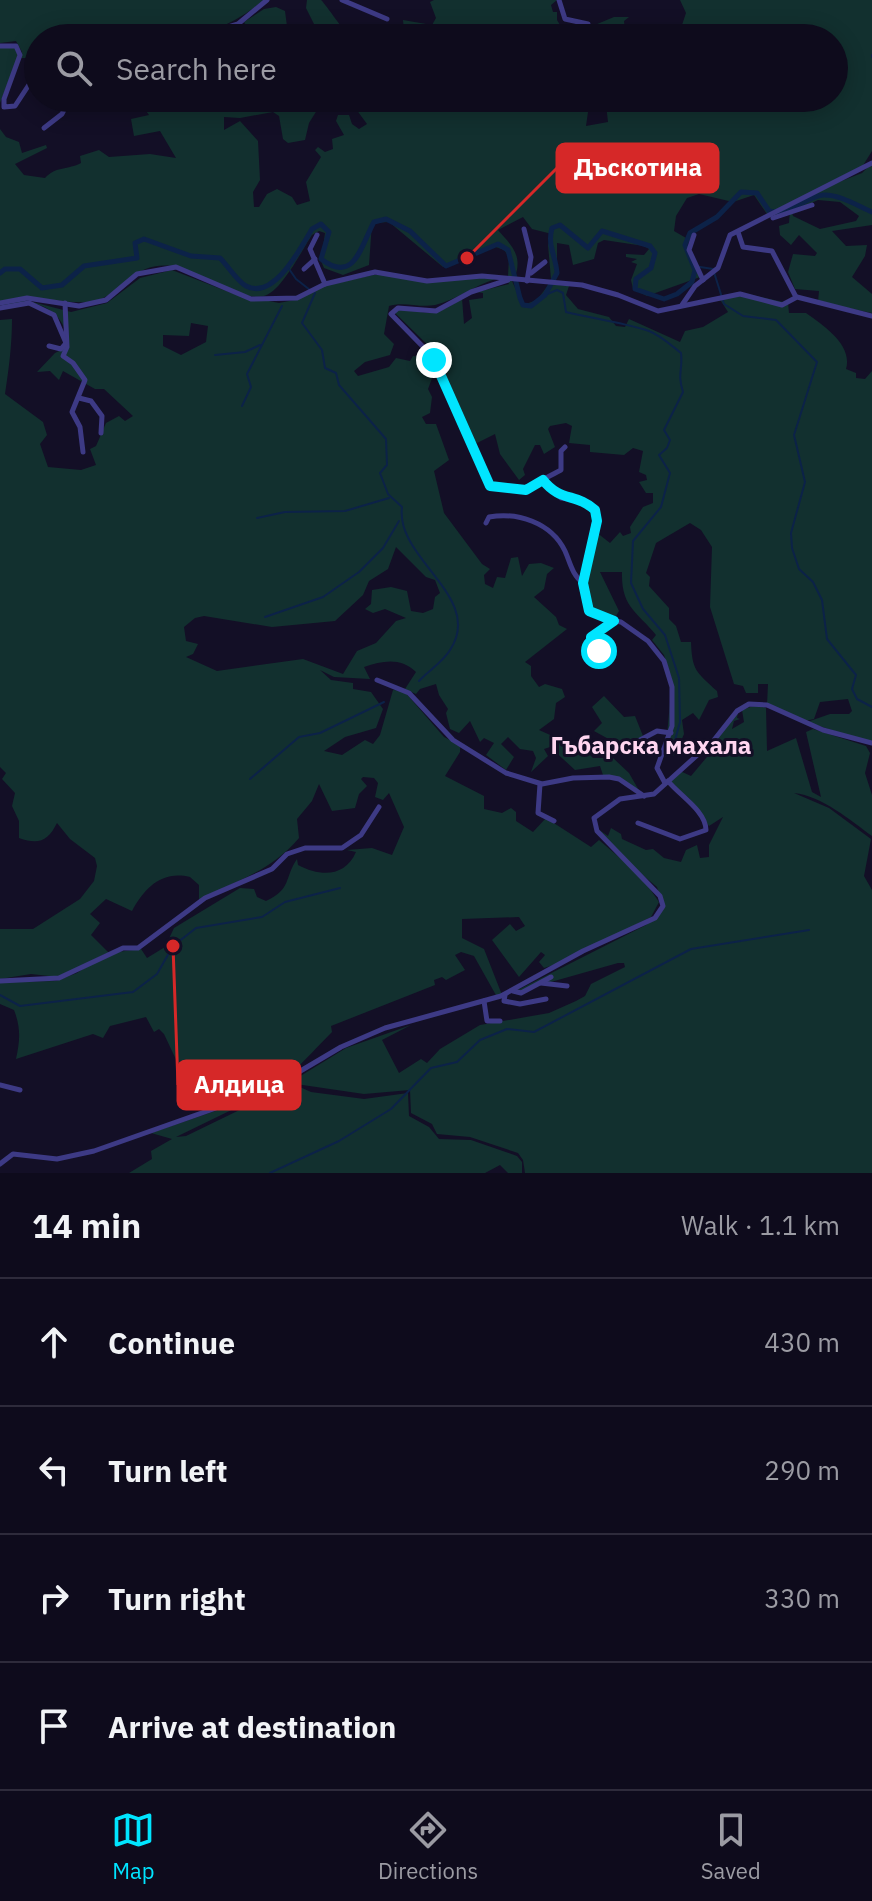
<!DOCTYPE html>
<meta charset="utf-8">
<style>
:root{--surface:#0e0b1c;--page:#1c1929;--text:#f1f3f6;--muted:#9b9ba3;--line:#2e2b3b;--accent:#00e5ff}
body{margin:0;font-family:"IBM Plex Sans",sans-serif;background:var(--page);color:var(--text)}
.stop{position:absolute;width:24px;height:24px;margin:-18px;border:6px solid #00e5ff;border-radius:50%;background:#fff}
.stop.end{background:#00e5ff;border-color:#fff;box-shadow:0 2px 8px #0008}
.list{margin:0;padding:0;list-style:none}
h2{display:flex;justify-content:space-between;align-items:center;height:104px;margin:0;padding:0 32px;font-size:34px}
h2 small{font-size:26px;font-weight:400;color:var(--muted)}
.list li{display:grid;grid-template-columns:52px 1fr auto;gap:24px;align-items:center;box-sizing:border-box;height:128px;padding:0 32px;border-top:2px solid var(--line)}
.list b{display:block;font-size:30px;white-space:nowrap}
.list em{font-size:26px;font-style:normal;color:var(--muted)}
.icon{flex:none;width:44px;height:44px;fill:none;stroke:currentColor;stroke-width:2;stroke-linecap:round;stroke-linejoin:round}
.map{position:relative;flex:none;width:872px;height:1173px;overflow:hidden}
.search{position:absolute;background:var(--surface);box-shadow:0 4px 20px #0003;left:24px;right:24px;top:24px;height:88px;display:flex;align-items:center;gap:20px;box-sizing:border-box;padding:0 28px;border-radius:44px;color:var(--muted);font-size:30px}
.sheet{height:616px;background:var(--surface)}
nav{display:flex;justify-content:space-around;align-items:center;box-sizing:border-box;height:112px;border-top:2px solid var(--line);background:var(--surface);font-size:22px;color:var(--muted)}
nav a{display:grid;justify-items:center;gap:4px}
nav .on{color:var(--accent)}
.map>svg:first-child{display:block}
.green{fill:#12302f;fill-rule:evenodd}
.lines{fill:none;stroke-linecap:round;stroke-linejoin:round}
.stream{stroke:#0c2248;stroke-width:2}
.river{stroke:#0c2248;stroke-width:5}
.minor{stroke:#3d3a85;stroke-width:5}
.route{stroke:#00e5ff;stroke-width:10}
.labels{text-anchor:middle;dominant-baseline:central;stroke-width:6;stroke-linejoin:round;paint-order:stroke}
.neighbourhood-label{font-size:24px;font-weight:bold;fill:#ffd6f0;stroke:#130f26}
.leader{fill:none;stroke:#d62828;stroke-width:3}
.callout-dot{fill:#d62828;stroke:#130f26;stroke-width:3}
.callout{fill:#d62828;stroke:#d62828;stroke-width:3}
.callout-label{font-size:24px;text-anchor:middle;font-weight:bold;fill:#fff}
</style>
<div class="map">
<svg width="872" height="1173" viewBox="0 0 872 1173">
<rect width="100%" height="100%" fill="#130f26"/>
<g class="green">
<path d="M0,0h264c-24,20 -67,46 -97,24l-6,12 -26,-7 -16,4v-5l-29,1 -5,8 -47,1v20h-17l1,-6 -6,-11 -16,2z"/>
<path d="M307,0c5,0 10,0 14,0 2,1 22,30 28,36l-42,2 7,-14 -8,-16z"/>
<polygon points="434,0 557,0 551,5 553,12 557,12 557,20 565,33 569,30 569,37 554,32 550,38 418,38 404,31 403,20 432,25 436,18 430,2"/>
<path d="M680,0h192v151l-10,16 -33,19 33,-13 10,-10v62l-40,6 14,15 21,-1 -2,11 -13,21 20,17v19l-54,-11 1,-11 -24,-2 -7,-17 5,-18 22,2 2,-3 -18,-18 -8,10 -11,-10 -1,-9 10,-3 1,-12 -21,6 -15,-22 -21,7 -34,-8 -12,4 -11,18 -2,15 12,7 -1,7 18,31 -56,20 -14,-7 -2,-9 6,-16 -6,-2 6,-3 -11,-2v-3l18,1 5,-6 -5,-3 -40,-6 -6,3 -4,16 -21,6 -4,-20 -12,-2v34l-6,2 -3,-34 4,-11 -20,-5 -9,-12 -25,13c13,15 25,25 17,47l-7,-1 1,-19 -5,-7 -11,-4 -50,21 -54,-45 -17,1 -3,42 -26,10 -19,-7 -3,-7 4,-28 -6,-2 -7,4c-10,15 -31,57 -48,61 -24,6 -66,-27 -92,-30 -36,-4 -43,20 -69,32 -25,12 -68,-7 -103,4v-173l6,8 13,5 3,11 24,-8 1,3 -32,16 9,11 21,3c11,-12 23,-8 36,-15l-1,-7 19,-6 10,7 41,-3 26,4 -16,-27 -26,5 -3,-17 18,-4 -12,-17h103l31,12 16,-12h303l-4,28 22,-4 -2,-18 9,-6h219v-60h-163l9,-7 6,-18zM339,102l8,8 9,-1 11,15 -8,5 -7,-5 -3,-9h-11l-2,6 8,14 -12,4 1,10 -8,3 -7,-5 -3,3 6,7 -15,25 4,19 -13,4 -5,-8 -15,-8 -10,5 -8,13h-5l-1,-15 7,-12 -2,-39 -18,-20 -16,9v-13l16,1 33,-6 6,4 4,23 5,4 17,-3 4,-17 10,-16zM818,200l22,2 19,14 -3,5 -36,8 -27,-13 -1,-4z"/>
<polygon points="276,7 285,11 288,34 300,38 253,38 244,22 264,9"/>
<polygon points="614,17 629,17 624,21 625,31 665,38 615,38 590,27"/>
<polygon points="13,44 18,56 0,103 0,48"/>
<path d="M172,270l62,24 45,9 20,-4 25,-13 49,-11h27l26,6 51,-4 18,2c-21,7 -39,21 -60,26 -16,3 -32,-4 -46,1l-5,28 10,10 -4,11 -25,7 -11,9 4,5 31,-9 7,-9 14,3 3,-5 10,1 -4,7 15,9 -6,16 4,8 -2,16 -8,4 4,7h10l13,36 -15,11 10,42 38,51 8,5 -6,6 1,9 8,4 4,-11 8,1 6,-20 7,-1 4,19 7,-12 12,-1 13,5 -7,6 -3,15 -10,8 22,20 3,8 8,4 -42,33 6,4v10l8,11 6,-3 17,5 3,8 -9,6 -2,16 -15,11 47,21 7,7h20l16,15 12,21 -15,-12 -23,-7 -3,-9 -25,4 -25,-23 -6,2 4,7 -17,16 5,-14 -3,-7 -13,-2 -12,-12 -7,7 13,13 -8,13 -20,-15 8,-12 -10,-5 -4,4 -10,-21 -11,12 -9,-4 -4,-16 2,-4 -9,-14 -3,-11 -16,5 -4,5 -11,-5 11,-17c-16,-15 -33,-11 -52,-5l6,12 -36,-2 -14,-7 11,10 22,3v6l18,3 12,17 -7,19 -31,9 -21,14 18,4 23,-15 8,4 7,-9 13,-45 11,1 40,46 16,8v7l-15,24 39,20v13l18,4 9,-5 5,4v9l17,11 13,-14 45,29 8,-7 42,36 18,26 -8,15 -91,46 -16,5 -5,-6 6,-7 -4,-3 -22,25 -27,-37 18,-16 6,7 9,-5 -6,-9 -57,2v19l22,11 18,46 -5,2 -23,-41 -13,-4 -6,3 10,15 -19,10 -4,-3 -8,3 1,5 -104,41 1,6c-44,44 -61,76 -125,45l-5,4 -22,-13 -16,-34 -5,-5 -5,3 -8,-15 -36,9 -7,12 -10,-4 -77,25c4,-18 5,-31 -2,-49l-14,-6v-22l56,-1 21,-8 30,-20 -49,24 -27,-3 -31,5v-50h33l47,-30 14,-18 3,-15 -2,-8 -25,-19 -13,-16c-9,18 -18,22 -38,15v-17l-7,-15 3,-13 -13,-14 4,-6 -6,-6v-447l12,-1c0,25 -3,49 -7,75l38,28 4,13 -7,9 8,23 33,3 15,-5 -6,-16 6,-3 10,-23 13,-7 6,5 8,-5 -29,-27h-9l-32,-18 -4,9 -9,-9 -13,1 18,-19 12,-6c2,-20 -11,-38 -31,-43 -11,-3 -27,4 -36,1l25,-5 46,12 36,-9 33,-25zM191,323l17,3 -2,16 -25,13 -18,-9v-11l26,1zM396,547l30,30 9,3 5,13 -5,4 -2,12 -10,4 -12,-2 -4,-20 -16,-4 -19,3 -1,14 -6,5 8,4 12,-4 21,9 -10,3 -20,22 -19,8 -14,23 -40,-15 -86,12 -31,-14 7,-3 5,-10 -12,-3 -2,-14 11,-9 9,-2 68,11 63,-6 28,-26 6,-14 19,-12zM363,777l11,1 4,5 -3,14 8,3 6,-7 15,34 -12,28 -20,-7 -25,2 9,2c-11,25 -35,25 -58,13l-1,-6c-13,19 -5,30 -31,42l-9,-4 -3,-8 -14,-1 -66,40 -9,19 -18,11 -6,-9 -32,4 -18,-18 9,-12 -10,-9 16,-15 26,12c12,-22 29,-41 58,-34l9,8v16c39,-23 69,-27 100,-63l-2,-19 15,-18 7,-17 13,27 23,-3 4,-14 8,-8 -6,-7z"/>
<path d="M508,281h4l11,24 14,-5 12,-16 20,2 -3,9 12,14 31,8 7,9 9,1 4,-8 51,23 5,-11 18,-4 25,-15 -9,-14 19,-6 50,11 1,10h17c18,13 47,32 40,56l10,4v5l9,1 7,-8v372l-65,-21 23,-8h19l3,-3 -4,-12 -28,3 -6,17 -9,2 -38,-16 1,-21h-10v9h-12l-3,-7 -9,-2 -24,-77 2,-60 -11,-17 -11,-7 -34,20 -10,30 4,4 -1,9 20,22v11l7,7 5,16h10c1,28 5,30 26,49l1,6 -9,3 -10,20 -6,-7 -11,7 2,14 -9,21 -10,2 7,-77 -8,-25 -12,-15 4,-5c-18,-23 -35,-27 -34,-63h-22l19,39 -3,5 -23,-6 -8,-29 11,-49 14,11 10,-11 3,4 8,-3 -1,-6 13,-20 10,-4v-10h-7l-7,-11 8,-2 -1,-5 -7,-3 4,-21 -10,-3 -9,7 -34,-3v-7l-21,-2 3,-17 -6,-3 -16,3 -2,3 7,18 -11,7 -4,-9h-5l-12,24 2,6 -6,5 -19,-26 -5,-20 -18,9 -5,-4 -34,-84 -45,-44 2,-4c29,5 39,13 67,-9l2,26 8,-6 -3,-18 14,-2v-5l-6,-1 32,-8z"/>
<polygon points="604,696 624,717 635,716 643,736 625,748 594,731 602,723 592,707"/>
<path d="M756,705l10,3 1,43 29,-13 16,54 9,5 -15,-65 7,-3 53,17 4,7 -5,20 7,22v41c-22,-16 -50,-40 -78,-43l35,15 42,31 -7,37 8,14v283h-347l-2,-13 -5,-7 -48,-16 -33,-3 -5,-10 -21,-11 -1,-23 -46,4 -75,-11 57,-35 65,-23 -29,15 17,33 22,-14 6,4 13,-14 40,-24 69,-12 27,-12 9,-5 6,-12 34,-17 -1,-4h-6l-106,30 134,-68 17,-16 -6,-22 -31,-26 -28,-32 10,7 3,-8 10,6 1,5 24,11 7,-1 11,9 17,4 5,-12 11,-5 3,13 9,-1v-12l14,-28 -14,9 -20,-28 -21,-16 12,-11 11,5 21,-25 -16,6 42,-45 -1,6 3,1 -6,2 -2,8 12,-7 -2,-12z"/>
<polygon points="293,1084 311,1092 364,1099 408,1093 409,1116 429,1127 439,1139 471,1140 517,1156 522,1162 522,1173 508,1173 500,1165 485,1173 129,1173 152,1159 151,1151 172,1139 151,1133 262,1095 176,1137 186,1136"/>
</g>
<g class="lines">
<g class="stream">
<polyline points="872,55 872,57"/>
<polyline points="287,266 296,279 310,290"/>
<polyline points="694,266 713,269 724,304 743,316 776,320 817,362 794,435 805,482 791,533 792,548 799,569 813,582 822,600 827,639 856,675 852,689 857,699 872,707"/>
<path d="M315,293l-13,30 20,27 3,18 11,5 3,12 47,54 1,26 -7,8 8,21 14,13c-7,52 83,90 48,143 -7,12 -22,21 -31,31"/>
<path d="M545,295l12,-5 6,3 3,19c29,7 55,10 83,19 11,4 23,15 32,22 2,17 -4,20 2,39l-19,38 6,10 -3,8 -8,7 11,18 -9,34 -28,34 -2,42 12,26 22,26 14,43 1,44 -9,33"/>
<polyline points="215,355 245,352 260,345"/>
<polyline points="242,406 251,387 247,374 282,306"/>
<polyline points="257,518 285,512 345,511 389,498"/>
<polyline points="265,617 323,597 359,572 383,548 399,521"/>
<polyline points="250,779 299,737 320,733 384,702"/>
<polyline points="0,995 20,1006 133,992 157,974 173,946 196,928 262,917 285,902 340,888"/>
<polyline points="270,1173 339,1141 391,1109 431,1068 457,1062 480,1040 507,1029 534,1032 691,949 809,930"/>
</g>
<path class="river" d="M0,273l5,-4h15l22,19 20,-3 22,-19 53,-8 -2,-15 9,-4 47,17 29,2c8,8 17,23 26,28 28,15 55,-39 66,-57l9,-5 8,8 -8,27c34,26 40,-14 53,-37l12,-3 24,12 36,35 52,-22 10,6 12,48 3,7 8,1 14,-11 12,-22c-1,-17 -10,-27 -5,-45l8,-3 28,23 14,-17 48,15 5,7 -4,15 -15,11 -1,10 29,10 13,-5 15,-12 3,-12 -10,-25 5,-12 27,-16 24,-25 16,1 12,18c21,6 35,-14 54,-16 16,-1 35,11 49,17"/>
<g class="minor">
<polyline points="342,0 387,19"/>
<polyline points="559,0 565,19 588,24"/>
<polyline points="115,38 127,32 152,38"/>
<polyline points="193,38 238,24 267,0"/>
<polyline points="0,46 16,46 20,55 4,99 4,107 15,106 38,71"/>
<polyline points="44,128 62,114 70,98"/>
<polyline points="773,218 812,205"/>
<polyline points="524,229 531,257 527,281"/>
<polyline points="738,232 743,247 772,251 796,297"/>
<polyline points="317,235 310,249 325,284"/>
<polyline points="694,235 689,250 703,280"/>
<polyline points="304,269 315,259"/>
<polyline points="531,273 545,262"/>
<path d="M508,280l-37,12 -35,19 -38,-3 -7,6 43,44 56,128c39,7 39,0 71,-16v-19l4,-4"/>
<polyline points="0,303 27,298 79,306 106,300 137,274 176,267 251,299 297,298 325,284 375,272 427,281 482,276 582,285 618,295 658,311 740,294 782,305 797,297 872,316"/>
<polyline points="65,303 67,347 63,356 73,363 85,380 72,412 80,427 83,452"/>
<polyline points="682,305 695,286 718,268 730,235 872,163"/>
<polyline points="0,308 29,303 54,315 66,343 61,349 49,346"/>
<polyline points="79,398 91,401 102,416 101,433"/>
<polyline points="543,480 561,498 582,501 596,514 583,583 589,611 603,619 621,622 648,641 664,661 672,687 672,726 657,768 665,783"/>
<path d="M486,523l3,-6c28,-5 62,5 76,34 5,11 7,24 18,32"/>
<polyline points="609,660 593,648 590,640 613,622"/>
<polyline points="377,680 409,693 453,740 506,773 542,784 573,778 609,777 619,779 644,796"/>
<polyline points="627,747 657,731 671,733"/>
<polyline points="540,784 538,813 554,821"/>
<path d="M638,823l42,16 26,-9c0,-19 -27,-35 -38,-49"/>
<polyline points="0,981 59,978 123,948 138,948 205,898 272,869 287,854 305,848 342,848 361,835 379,807"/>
<polyline points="541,983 567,986"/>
<polyline points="513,991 521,993 551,977"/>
<polyline points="505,995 504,1001 520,1004 546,999"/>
<polyline points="484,1001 487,1021 500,1021"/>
<polyline points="0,1085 20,1090"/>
<polyline points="0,1164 13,1154 57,1159 94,1151 270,1089 341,1047 385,1028 501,996 583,951 655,918 663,906 660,896 597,831 594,818 620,799 654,794 714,740 737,711 749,704 767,705 823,730 872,743"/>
</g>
</g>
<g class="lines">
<path class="route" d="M434,360l56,126 36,4 17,-10c17,22 33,13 52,30l2,11 -14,62 6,28 25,10 -23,16 1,9 7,5"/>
</g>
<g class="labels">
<g class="neighbourhood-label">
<text x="651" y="745">Гъбарска махала</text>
</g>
</g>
<path class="leader" d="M467 258L557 168M173 946L178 1085"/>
<g class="callout-dot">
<circle cx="467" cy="258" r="8"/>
<circle cx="173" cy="946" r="8"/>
</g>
<g class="callout">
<rect x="557" y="144" width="161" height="48" rx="8"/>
<rect x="178" y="1061" width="122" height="48" rx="8"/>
</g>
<g class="callout-label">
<text x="638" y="176">Дъскотина</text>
<text x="239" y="1093">Алдица</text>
</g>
</svg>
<div class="stop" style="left:599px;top:651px"></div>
<div class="stop end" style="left:434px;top:360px"></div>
<div class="search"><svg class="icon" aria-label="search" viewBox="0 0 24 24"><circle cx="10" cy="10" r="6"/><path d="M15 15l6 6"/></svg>Search here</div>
</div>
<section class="sheet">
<h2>14 min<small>Walk · 1.1 km</small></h2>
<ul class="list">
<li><svg class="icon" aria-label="ahead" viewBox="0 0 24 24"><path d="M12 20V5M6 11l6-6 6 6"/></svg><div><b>Continue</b></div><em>430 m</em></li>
<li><svg class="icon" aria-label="left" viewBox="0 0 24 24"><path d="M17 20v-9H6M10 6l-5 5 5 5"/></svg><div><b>Turn left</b></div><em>290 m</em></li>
<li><svg class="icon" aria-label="right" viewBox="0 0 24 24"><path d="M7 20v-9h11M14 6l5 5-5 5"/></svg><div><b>Turn right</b></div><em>330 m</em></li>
<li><svg class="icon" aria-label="arrive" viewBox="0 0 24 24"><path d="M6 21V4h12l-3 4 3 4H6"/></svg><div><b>Arrive at destination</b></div></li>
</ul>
</section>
<nav>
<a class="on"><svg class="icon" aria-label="map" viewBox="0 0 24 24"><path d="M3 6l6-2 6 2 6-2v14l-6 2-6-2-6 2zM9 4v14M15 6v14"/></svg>Map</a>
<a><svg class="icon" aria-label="directions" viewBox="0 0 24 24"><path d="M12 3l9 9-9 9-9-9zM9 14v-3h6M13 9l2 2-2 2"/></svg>Directions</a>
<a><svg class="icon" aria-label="saved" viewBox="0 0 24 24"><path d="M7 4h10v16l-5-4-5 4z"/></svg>Saved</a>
</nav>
